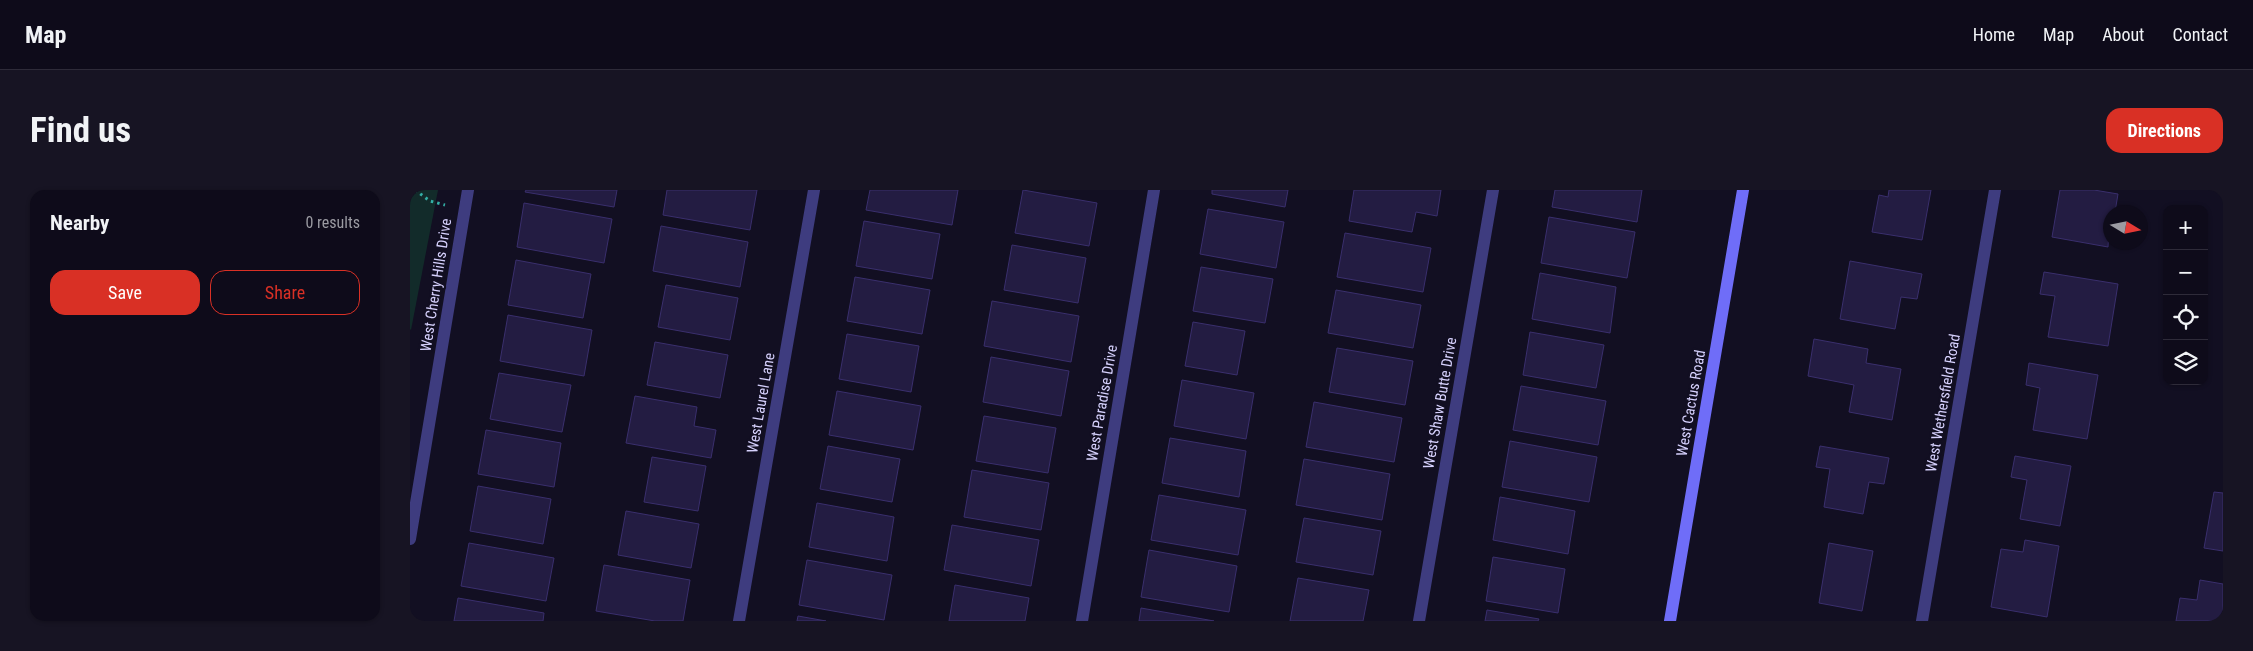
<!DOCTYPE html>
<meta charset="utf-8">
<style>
:root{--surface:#0e0b1a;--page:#171423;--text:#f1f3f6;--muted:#9b9ba2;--line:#2e2b39;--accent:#d93025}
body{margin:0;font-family:"Roboto Condensed",sans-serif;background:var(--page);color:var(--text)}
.controls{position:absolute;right:15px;top:15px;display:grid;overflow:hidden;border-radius:10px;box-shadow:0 1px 4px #0004}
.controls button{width:45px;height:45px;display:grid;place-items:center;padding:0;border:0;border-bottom:1px solid var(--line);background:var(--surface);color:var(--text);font:25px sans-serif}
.compass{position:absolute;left:1693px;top:15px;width:45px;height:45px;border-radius:50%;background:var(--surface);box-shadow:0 1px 4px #0004;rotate:100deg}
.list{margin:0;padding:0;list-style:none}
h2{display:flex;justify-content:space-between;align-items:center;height:65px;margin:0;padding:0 20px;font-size:21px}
h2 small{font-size:16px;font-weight:400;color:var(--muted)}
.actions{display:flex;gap:10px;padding:15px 20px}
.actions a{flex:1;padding:11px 0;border:1px solid var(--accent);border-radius:15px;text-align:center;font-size:18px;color:var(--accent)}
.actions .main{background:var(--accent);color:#fff}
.icon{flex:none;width:28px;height:28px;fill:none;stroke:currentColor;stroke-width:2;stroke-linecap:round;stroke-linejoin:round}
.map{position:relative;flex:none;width:1813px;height:431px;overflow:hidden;border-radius:15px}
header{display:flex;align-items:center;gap:30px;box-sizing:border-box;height:70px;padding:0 25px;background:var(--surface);border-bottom:1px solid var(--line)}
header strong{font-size:24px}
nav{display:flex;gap:28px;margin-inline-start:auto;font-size:18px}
.intro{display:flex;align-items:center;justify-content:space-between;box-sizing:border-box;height:120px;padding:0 30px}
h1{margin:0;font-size:35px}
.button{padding:12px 22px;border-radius:15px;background:var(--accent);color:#fff;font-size:18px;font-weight:700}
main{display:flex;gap:30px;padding:0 30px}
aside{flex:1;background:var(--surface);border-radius:15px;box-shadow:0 1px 4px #0004}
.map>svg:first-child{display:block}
.green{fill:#122b2a}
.building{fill:#231c42;stroke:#3a2f6d}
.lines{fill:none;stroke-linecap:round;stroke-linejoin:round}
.path{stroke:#34afa6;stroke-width:3;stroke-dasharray:2.5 4;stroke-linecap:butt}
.minor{stroke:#3e3c7f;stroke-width:12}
.secondary{stroke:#6f6df8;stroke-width:12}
.labels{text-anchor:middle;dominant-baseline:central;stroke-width:4.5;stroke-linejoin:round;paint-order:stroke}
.street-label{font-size:15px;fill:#d6d1fd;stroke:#120f22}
</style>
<header>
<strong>Map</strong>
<nav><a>Home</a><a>Map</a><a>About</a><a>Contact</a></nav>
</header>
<div class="intro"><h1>Find us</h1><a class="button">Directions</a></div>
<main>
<aside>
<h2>Nearby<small>0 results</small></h2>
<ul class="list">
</ul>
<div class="actions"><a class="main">Save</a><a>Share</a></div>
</aside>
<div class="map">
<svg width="1813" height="431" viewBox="0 0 1813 431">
<rect width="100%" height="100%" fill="#120f22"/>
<polygon class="green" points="0,0 28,0 1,140 0,139"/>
<g class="building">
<polygon points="116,0 207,0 204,17 115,2"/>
<polygon points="257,0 347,0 340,40 253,25"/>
<polygon points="460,0 548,0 542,35 456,20"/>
<polygon points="613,0 687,13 679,56 605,43"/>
<polygon points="802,0 878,0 875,17 802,4"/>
<polygon points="944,0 1031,0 1027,26 1006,22 1002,42 939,31"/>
<polygon points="1145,0 1232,0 1227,32 1142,17"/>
<polygon points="1479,0 1521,0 1512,50 1462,42 1469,5 1478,7"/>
<polygon points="1650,0 1684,0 1708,4 1705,22 1700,22 1698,57 1642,47"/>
<polygon points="114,13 202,29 194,73 107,57"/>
<polygon points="798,19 874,32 866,78 790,64"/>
<polygon points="1139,27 1225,42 1217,88 1131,73"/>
<polygon points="454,31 530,44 522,89 446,76"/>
<polygon points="251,36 338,52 330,97 243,81"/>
<polygon points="935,43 1021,58 1013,102 927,87"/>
<polygon points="602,55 676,68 668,113 594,100"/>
<polygon points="106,70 181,84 173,128 98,115"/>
<polygon points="1440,71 1512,84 1507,109 1491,107 1485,139 1430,129"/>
<polygon points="791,77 863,89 855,133 783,121"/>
<polygon points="1634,82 1708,94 1698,156 1638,147 1645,106 1630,104"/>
<polygon points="1130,83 1206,97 1200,143 1122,129"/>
<polygon points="445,87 520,100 512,144 437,131"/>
<polygon points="256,95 328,108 320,150 248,137"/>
<polygon points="926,100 1011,115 1003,158 918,143"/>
<polygon points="582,111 669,126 661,172 574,156"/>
<polygon points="98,125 182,140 174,186 90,171"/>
<polygon points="783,132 835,141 827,185 775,176"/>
<polygon points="1120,142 1194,155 1186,198 1113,185"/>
<polygon points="437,144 509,156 501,202 429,189"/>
<polygon points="1404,149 1458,159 1456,173 1491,179 1482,230 1439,222 1444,195 1398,186"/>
<polygon points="245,152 318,165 310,208 237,195"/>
<polygon points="927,158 1003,171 995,215 919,202"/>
<polygon points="581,167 659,181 651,226 573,212"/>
<polygon points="1619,173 1688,185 1677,249 1623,240 1630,198 1616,195"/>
<polygon points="89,183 161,195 152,242 80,229"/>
<polygon points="772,190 844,203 836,249 764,236"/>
<polygon points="1111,196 1196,211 1188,255 1103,240"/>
<polygon points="427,201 511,216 503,260 419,245"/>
<polygon points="225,206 287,217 284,236 306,240 301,268 216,253"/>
<polygon points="904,212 992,228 984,272 896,257"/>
<polygon points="574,226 646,238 638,283 566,271"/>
<polygon points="76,240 151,253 144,297 68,284"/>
<polygon points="760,248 836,261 829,307 752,293"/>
<polygon points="1100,251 1187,267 1179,312 1092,297"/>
<polygon points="418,256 490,269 482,312 410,299"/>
<polygon points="1410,256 1479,268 1474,294 1459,292 1453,324 1414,317 1420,279 1406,277"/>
<polygon points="1605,266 1661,276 1650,336 1610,329 1617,290 1601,287"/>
<polygon points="242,267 296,276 288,321 234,312"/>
<polygon points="894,269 980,284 972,330 886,315"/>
<polygon points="562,280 639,293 631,340 554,327"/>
<polygon points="68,296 141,309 133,354 60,341"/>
<polygon points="1804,302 1813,303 1813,361 1794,358"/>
<polygon points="749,305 836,320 828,365 741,350"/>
<polygon points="1090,307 1165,321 1158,364 1083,350"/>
<polygon points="407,313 484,327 477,371 399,357"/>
<polygon points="216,321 289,334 281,378 208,365"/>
<polygon points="894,328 971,341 963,385 886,372"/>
<polygon points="542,335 629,350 621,396 534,380"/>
<polygon points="1615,350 1649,356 1637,427 1581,417 1591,359 1613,362"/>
<polygon points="59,353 144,368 136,411 51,396"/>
<polygon points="1419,353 1463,361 1452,421 1409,413"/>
<polygon points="739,360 827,376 819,422 731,407"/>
<polygon points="1083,367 1155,379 1148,423 1076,411"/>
<polygon points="397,370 482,385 474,430 389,415"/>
<polygon points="194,375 280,390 273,431 245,431 186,421"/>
<polygon points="888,388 959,400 953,431 880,431"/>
<polygon points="1790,390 1813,394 1813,431 1766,431 1770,408 1787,410"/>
<polygon points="545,395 619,408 615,431 539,431"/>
<polygon points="48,408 134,423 133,431 44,431"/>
<polygon points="731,418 804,431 729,431"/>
<polygon points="1077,420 1129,429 1128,431 1075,431"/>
<polygon points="388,426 416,431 387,431"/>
</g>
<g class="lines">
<polyline class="path" points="5,0 20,11 35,15"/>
<g class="minor">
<polyline points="0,349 58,0"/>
<polyline points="329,431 404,0"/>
<polyline points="672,431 744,0"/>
<polyline points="1009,431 1083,0"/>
<polyline points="1512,431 1585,0"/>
</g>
<polyline class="secondary" points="1260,431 1333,0"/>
</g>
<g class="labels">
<g class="street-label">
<text transform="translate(26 95) rotate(-81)">West Cherry Hills Drive</text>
<text transform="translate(351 213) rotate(-80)">West Laurel Lane</text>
<text transform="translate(692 213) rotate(-80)">West Paradise Drive</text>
<text transform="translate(1030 213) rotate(-80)">West Shaw Butte Drive</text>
<text transform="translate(1281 213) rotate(-80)">West Cactus Road</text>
<text transform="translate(1533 213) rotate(-80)">West Wethersfield Road</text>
</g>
</g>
</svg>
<div class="controls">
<button>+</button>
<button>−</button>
<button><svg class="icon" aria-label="locate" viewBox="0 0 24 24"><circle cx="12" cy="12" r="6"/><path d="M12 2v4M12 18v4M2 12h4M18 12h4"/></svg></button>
<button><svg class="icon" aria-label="layers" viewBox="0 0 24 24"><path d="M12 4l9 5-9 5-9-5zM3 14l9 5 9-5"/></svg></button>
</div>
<svg class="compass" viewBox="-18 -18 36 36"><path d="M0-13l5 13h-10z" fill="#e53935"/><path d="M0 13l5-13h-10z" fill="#9b9ba2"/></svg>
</div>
</main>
